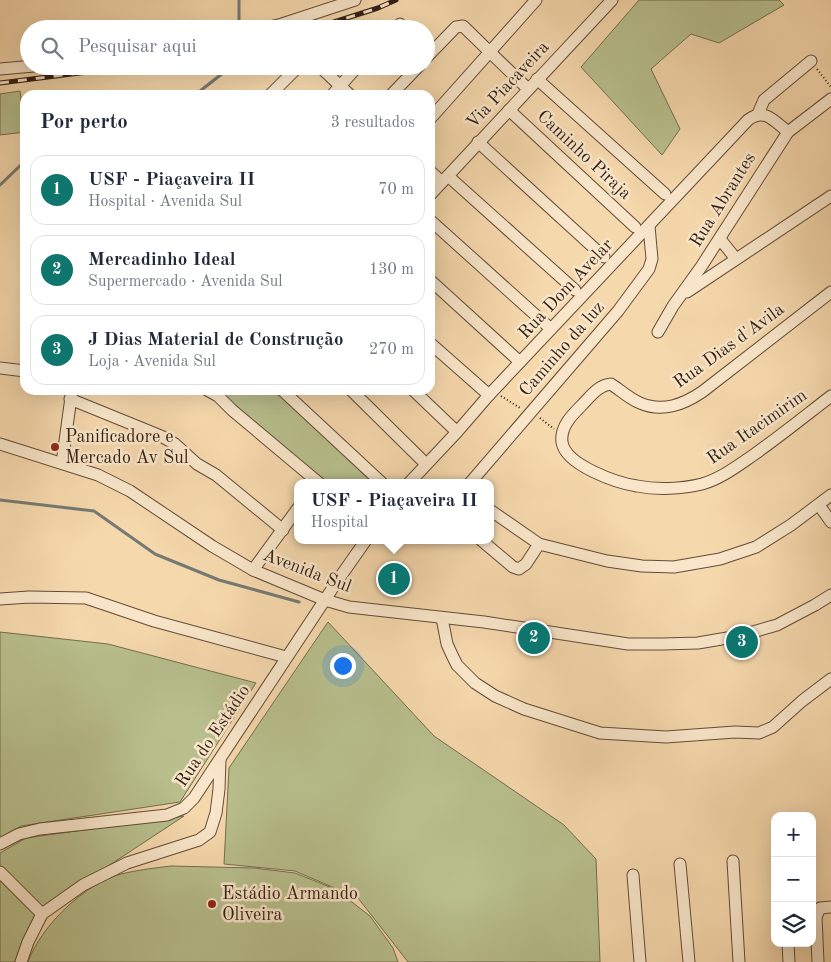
<!DOCTYPE html>
<html lang="pt">
<meta charset="utf-8">
<style>
:root{--surface:#fff;--page:#f6f6f7;--text:#1f2937;--muted:#747a83;--line:#e0e1e3;--accent:#0f766e}
body{margin:0;font-family:"Old Standard TT",serif;background:var(--page);color:var(--text)}
.controls{position:absolute;right:15px;bottom:15px;display:grid;overflow:hidden;border-radius:10px;box-shadow:0 5px 20px #0002}
.controls button{width:45px;height:45px;display:grid;place-items:center;padding:0;border:0;border-bottom:1px solid var(--line);background:var(--surface);color:var(--text);font:25px sans-serif}
.you{position:absolute;left:342px;top:665px;width:18px;height:18px;margin:-12px;border:4px solid #fff;border-radius:50%;background:#1a73e8;box-shadow:0 0 0 8px #1a73e833}
.badge{display:grid;place-items:center;width:32px;height:32px;border-radius:50%;background:var(--accent);color:#fff;font-size:16px;font-weight:700}
.pin{position:absolute;translate:-50% -50%;border:2px solid #fff;box-shadow:0 1px 5px #0006}
.popup{position:absolute;left:294px;top:479px;width:200px;height:65px;box-sizing:border-box;display:grid;place-content:center;border-radius:10px;background:var(--surface);filter:drop-shadow(0 1px 4px #0005);font-size:16px;white-space:nowrap;color:var(--muted)}
.popup b{font-size:19px;color:var(--text)}
.popup::after{content:'';position:absolute;left:50%;top:100%;margin-left:-10px;border:10px solid transparent;border-top-color:var(--surface)}
.list{margin:0;padding:0;list-style:none}
h2{display:flex;justify-content:space-between;align-items:center;height:65px;margin:0;padding:0 20px;font-size:21px}
h2 small{font-size:16px;font-weight:400;color:var(--muted)}
.list li{display:grid;grid-template-columns:32px 1fr auto;gap:15px;align-items:center;box-sizing:border-box;height:70px;margin:0 10px 10px;padding:0 10px;border:1px solid var(--line);border-radius:15px}
.list b{display:block;font-size:19px;white-space:nowrap}
.list p{margin:0;font-size:16px;white-space:nowrap;color:var(--muted)}
.list em{font-size:16px;font-style:normal;color:var(--muted)}
.icon{flex:none;width:28px;height:28px;fill:none;stroke:currentColor;stroke-width:2;stroke-linecap:round;stroke-linejoin:round}
.map{position:relative;flex:none;width:831px;height:962px;overflow:hidden}
.search{position:absolute;background:var(--surface);box-shadow:0 5px 20px #0002;left:20px;top:20px;width:415px;height:55px;display:flex;align-items:center;gap:12px;box-sizing:border-box;padding:0 18px;border-radius:28px;color:var(--muted);font-size:19px}
.panel{position:absolute;background:var(--surface);box-shadow:0 5px 20px #0002;left:20px;top:90px;width:415px;height:305px;border-radius:15px}
.map>svg:first-child{display:block}
.green{fill:#b8bf8d;stroke:#746e50}
.lines{fill:none;stroke-linecap:round;stroke-linejoin:round}
.stream{stroke:#757a74;stroke-width:3}
.minor-casing{stroke:#624c39;stroke-width:13}
.path{stroke:#311e12;stroke-width:2;stroke-dasharray:1 2.5;stroke-linecap:butt}
.minor{stroke:#f9e6ca;stroke-width:11}
.rail-casing{stroke:#311e12;stroke-width:5}
.rail{stroke:#f9e6ca;stroke-width:3;stroke-dasharray:9;stroke-linecap:butt}
.poi-dot{fill:#8f2418;stroke:#f9e6ca;stroke-width:2}
.labels{text-anchor:middle;dominant-baseline:central;stroke-width:5;stroke-linejoin:round;paint-order:stroke}
.street-label{font-size:18px;fill:#311e12;stroke:#f9e6ca}
.poi-label{font-size:18px;fill:#311e12;stroke:#f9e6ca;text-anchor:start}
</style>
<div class="map">
<svg width="831" height="962" viewBox="0 0 831 962">
<rect width="100%" height="100%" fill="#f6d8ad"/>
<filter id="stains"><feTurbulence type="fractalNoise" baseFrequency=".004" numOctaves="4"/><feColorMatrix values="0 0 0 0 .2 0 0 0 0 .09 0 0 0 0 .02 0 0 0 .5 -.17"/></filter>
<radialGradient id="worn" r=".72"><stop offset=".6" stop-color="#630" stop-opacity="0"/><stop offset="1" stop-color="#630" stop-opacity=".3"/></radialGradient>
<g class="green">
<polygon points="639,0 779,0 784,5 719,43 691,34 651,69 680,129 662,155 581,67"/>
<polygon points="20,91 25,132 0,135 0,94"/>
<polygon points="230,390 274,390 373,483 328,483 224,397"/>
<polygon points="328,622 434,736 564,825 596,859 600,962 408,962 358,898 295,871 224,864 229,768"/>
<polygon points="0,632 108,644 256,683 180,802 21,826 0,838"/>
<polygon points="184,816 37,913 19,962 0,962 0,853 26,838"/>
<path d="M171,866l83,2 41,5 40,16 35,27 23,32 5,14h-370c13,-36 56,-78 93,-88 16,-4 34,-6 50,-8z"/>
</g>
<g class="lines">
<g class="stream">
<polyline points="239,0 239,29"/>
<polyline points="190,95 200,91 232,66"/>
<polyline points="0,185 25,161"/>
<polyline points="0,500 94,511 155,554 219,580 299,602"/>
</g>
<g class="minor-casing">
<g id="minor">
<polyline points="261,29 282,24 355,0"/>
<polyline points="395,29 400,24"/>
<polyline points="426,58 456,27 463,26 528,89"/>
<polyline points="319,66 350,95"/>
<polyline points="0,69 34,66"/>
<polyline points="537,79 665,194"/>
<polyline points="270,95 295,70 302,66"/>
<polyline points="332,95 358,66"/>
<polyline points="391,95 419,66"/>
<polyline points="509,110 635,227"/>
<polyline points="758,114 764,100 811,61"/>
<polyline points="430,119 536,0"/>
<polyline points="478,142 604,257"/>
<polyline points="430,171 442,182"/>
<polyline points="448,176 575,290"/>
<polyline points="430,195 612,0"/>
<polyline points="430,220 551,329"/>
<polyline points="720,239 736,259"/>
<polyline points="430,280 520,362"/>
<polyline points="687,292 831,196"/>
<path d="M831,292l-129,100c-18,12 -39,21 -62,11 -10,-4 -20,-13 -29,-19 -13,1 -21,13 -30,22 -9,9 -21,21 -19,36 3,23 55,41 75,44 20,4 45,3 65,-2 18,-5 34,-17 50,-28 27,-19 53,-40 79,-60"/>
<polyline points="658,332 673,306 701,267 788,132 831,99"/>
<polyline points="430,343 489,395"/>
<polyline points="0,368 25,371"/>
<polyline points="207,390 218,396 232,410 319,483"/>
<polyline points="282,390 382,483"/>
<polyline points="351,390 426,464"/>
<polyline points="413,390 457,432"/>
<polyline points="70,399 161,436 175,444 197,464 216,475 283,530"/>
<polyline points="0,444 98,475 130,491 212,546 253,570 325,600 349,607 484,622 628,644 663,644 698,643 739,636 777,625 815,605 831,595"/>
<polyline points="62,463 72,390"/>
<path d="M409,483l48,-51 32,-37 259,-275c17,-13 27,2 40,12"/>
<polyline points="470,483 618,311 649,269 652,259 649,226"/>
<polyline points="819,505 831,522"/>
<polyline points="490,510 539,544 607,561 642,566 674,567 720,559 756,547 791,525 831,495"/>
<polyline points="481,540 513,567 519,569 526,564 539,544"/>
<polyline points="253,570 298,508"/>
<polyline points="0,599 29,597 86,598 154,621 286,657"/>
<polyline points="442,618 447,644 452,655 457,665 475,683 495,696 524,709 600,733 666,737 735,732 759,733 773,727 802,701 831,679"/>
<polyline points="0,844 19,834 40,829 167,815 184,808 194,798 338,580 366,540"/>
<polyline points="733,861 739,962"/>
<polyline points="680,864 689,962"/>
<polyline points="0,872 42,914 83,885 127,863 199,840 210,832 216,813 219,789 220,760"/>
<polyline points="633,875 640,962"/>
<polyline points="788,943 789,962"/>
<polyline points="21,962 28,942 42,914"/>
<polyline points="818,962 816,917 820,908 831,907"/>
</g>
</g>
<g class="path">
<polyline points="817,69 831,87"/>
<polyline points="501,396 520,408"/>
<polyline points="540,418 554,429"/>
</g>
<use href="#minor" class="minor"/>
<g class="rail-casing">
<g id="rail">
<polyline points="312,29 378,8 396,0"/>
<polyline points="0,83 135,66"/>
</g>
</g>
<use href="#rail" class="rail"/>
</g>
<g class="poi-dot">
<circle cx="55" cy="447" r="5"/>
<circle cx="212" cy="904" r="5"/>
</g>
<g class="labels">
<g class="street-label">
<text transform="translate(508 85) rotate(-47)">Via Piacaveira</text>
<text transform="translate(584 155) rotate(43)">Caminho Piraja</text>
<text transform="translate(723 200) rotate(-58)">Rua Abrantes</text>
<text transform="translate(566 289) rotate(-47)">Rua Dom Avelar</text>
<text transform="translate(729 346) rotate(-36)">Rua Dias d'Avila</text>
<text transform="translate(562 349) rotate(-49)">Caminho da luz</text>
<text transform="translate(757 427) rotate(-35)">Rua Itacimirim</text>
<text transform="translate(307 571) rotate(21)">Avenida Sul</text>
<text transform="translate(213 736) rotate(-56)">Rua do Estádio</text>
</g>
<g class="poi-label">
<text x="65" y="437">Panificadore e<tspan x="65" dy="21">Mercado Av Sul</tspan></text>
<text x="222" y="894">Estádio Armando<tspan x="222" dy="21">Oliveira</tspan></text>
</g>
</g>
<rect width="100%" height="100%" filter="url(#stains)"/>
<rect width="100%" height="100%" fill="url(#worn)"/>
</svg>
<div class="controls">
<button>+</button>
<button>−</button>
<button><svg class="icon" aria-label="layers" viewBox="0 0 24 24"><path d="M12 4l9 5-9 5-9-5zM3 14l9 5 9-5"/></svg></button>
</div>
<div class="you"></div>
<div class="pin badge" style="left:394px;top:579px">1</div>
<div class="popup"><b>USF - Piaçaveira II</b>Hospital</div>
<div class="pin badge" style="left:534px;top:638px">2</div>
<div class="pin badge" style="left:742px;top:642px">3</div>
<div class="search"><svg class="icon" aria-label="search" viewBox="0 0 24 24"><circle cx="10" cy="10" r="6"/><path d="M15 15l6 6"/></svg>Pesquisar aqui</div>
<section class="panel">
<h2>Por perto<small>3 resultados</small></h2>
<ul class="list">
<li><span class="badge">1</span><div><b>USF - Piaçaveira II</b><p>Hospital · Avenida Sul</p></div><em>70 m</em></li>
<li><span class="badge">2</span><div><b>Mercadinho Ideal</b><p>Supermercado · Avenida Sul</p></div><em>130 m</em></li>
<li><span class="badge">3</span><div><b>J Dias Material de Construção</b><p>Loja · Avenida Sul</p></div><em>270 m</em></li>
</ul>
</section>
</div>
